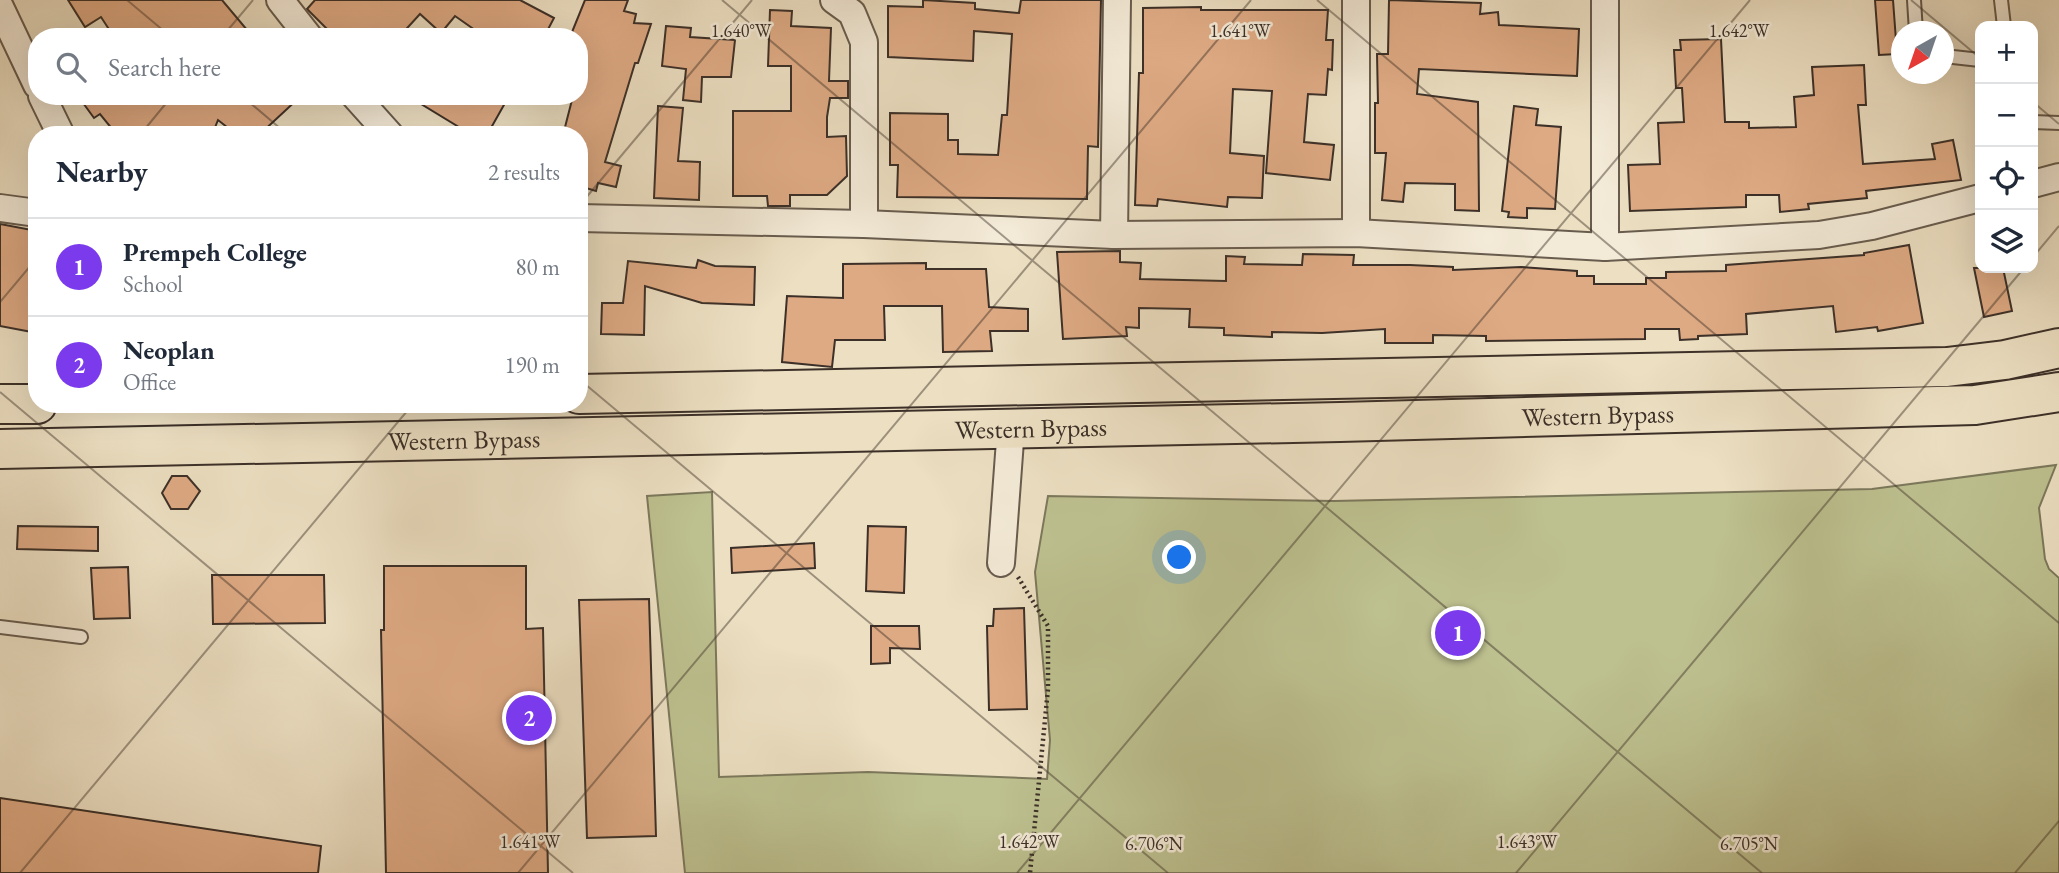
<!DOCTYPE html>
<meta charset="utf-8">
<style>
:root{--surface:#fff;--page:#f6f6f7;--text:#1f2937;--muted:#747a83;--line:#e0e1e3;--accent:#7c3aed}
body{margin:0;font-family:"EB Garamond",serif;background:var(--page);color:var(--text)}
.controls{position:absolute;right:21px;top:21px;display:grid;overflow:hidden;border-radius:14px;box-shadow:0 7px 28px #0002}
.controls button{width:63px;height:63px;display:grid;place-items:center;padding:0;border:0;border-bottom:2px solid var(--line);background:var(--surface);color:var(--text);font:35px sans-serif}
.compass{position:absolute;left:1891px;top:21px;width:63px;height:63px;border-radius:50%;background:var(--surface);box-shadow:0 7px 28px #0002;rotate:220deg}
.you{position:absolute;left:1180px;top:558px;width:24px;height:24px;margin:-18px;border:5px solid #fff;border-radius:50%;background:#1a73e8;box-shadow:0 0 0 10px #1a73e833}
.badge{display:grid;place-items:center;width:46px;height:46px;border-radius:50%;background:var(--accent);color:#fff;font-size:23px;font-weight:700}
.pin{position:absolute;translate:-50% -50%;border:4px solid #fff;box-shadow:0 2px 7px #0006}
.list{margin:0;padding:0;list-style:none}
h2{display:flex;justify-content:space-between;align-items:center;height:91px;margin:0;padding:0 28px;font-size:30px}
h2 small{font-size:23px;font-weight:400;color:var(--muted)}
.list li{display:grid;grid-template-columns:46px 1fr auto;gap:21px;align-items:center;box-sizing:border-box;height:98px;padding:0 28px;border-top:2px solid var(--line)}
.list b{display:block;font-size:26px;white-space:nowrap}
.list p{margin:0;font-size:23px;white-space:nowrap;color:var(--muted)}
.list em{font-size:23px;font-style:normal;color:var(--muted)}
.icon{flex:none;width:38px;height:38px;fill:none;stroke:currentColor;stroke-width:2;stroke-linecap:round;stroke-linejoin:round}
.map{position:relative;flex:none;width:2059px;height:873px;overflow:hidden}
.search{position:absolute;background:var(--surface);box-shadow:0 7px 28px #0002;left:28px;top:28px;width:560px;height:77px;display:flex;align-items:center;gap:18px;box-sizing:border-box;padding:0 24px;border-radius:28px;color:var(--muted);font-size:26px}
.panel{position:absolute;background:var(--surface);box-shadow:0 7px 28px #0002;left:28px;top:126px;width:560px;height:287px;border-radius:28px}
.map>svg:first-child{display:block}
.green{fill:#bdc08f;stroke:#7c785c;stroke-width:2}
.building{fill:#deaa84;stroke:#3c3028;stroke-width:2}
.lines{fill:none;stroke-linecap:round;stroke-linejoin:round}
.service-casing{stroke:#685c4e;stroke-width:16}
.minor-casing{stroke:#685c4e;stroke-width:30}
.trunk-casing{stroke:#3c3028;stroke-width:42}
.path{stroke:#3c3028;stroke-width:4.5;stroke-dasharray:2 3.5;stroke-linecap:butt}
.service{stroke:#f3ead7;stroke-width:12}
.minor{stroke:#f3ead7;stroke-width:26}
.trunk{stroke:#ecdfc2;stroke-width:38}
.ticks{fill:none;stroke:#3c3028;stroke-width:2;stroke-opacity:0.45}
.labels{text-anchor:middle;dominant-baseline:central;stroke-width:5;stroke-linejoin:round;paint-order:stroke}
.street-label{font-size:26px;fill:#3c3028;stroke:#f3ead7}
.ticks-label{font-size:18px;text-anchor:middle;fill:#3c3028;stroke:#f3ead7;stroke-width:5;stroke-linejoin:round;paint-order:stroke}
</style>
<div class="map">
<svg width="2059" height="873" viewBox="0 0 2059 873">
<rect width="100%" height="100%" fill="#ecdfc2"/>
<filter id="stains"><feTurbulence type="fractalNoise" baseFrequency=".00286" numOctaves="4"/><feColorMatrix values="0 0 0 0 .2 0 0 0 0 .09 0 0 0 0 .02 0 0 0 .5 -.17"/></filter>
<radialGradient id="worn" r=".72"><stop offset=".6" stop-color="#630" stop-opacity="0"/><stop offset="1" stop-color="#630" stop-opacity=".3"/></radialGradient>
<polygon class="green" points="2056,465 2039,508 2045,559 2049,569 2059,578 2059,873 685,873 647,496 712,492 719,777 868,772 1047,779 1050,740 1035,572 1048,496 1334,501 1872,489"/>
<g class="building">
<polygon points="68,0 222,0 253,37 114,37 101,17 85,27"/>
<polygon points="315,0 520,0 554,18 544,37 485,37 455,16 441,33 420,14 399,37 335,37 307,9"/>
<polygon points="585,0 628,0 624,11 636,14 634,23 651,24 638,63 635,63 605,162 621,166 616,187 598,183 596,191 579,186 579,135 563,135 573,96 579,96 579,37 570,37"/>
<polygon points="923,0 975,3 975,9 1019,13 1021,0 1101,0 1098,147 1088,146 1087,199 897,197 898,165 890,165 890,113 948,114 948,140 958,140 958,154 998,155 1002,115 1007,115 1012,34 974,31 973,61 888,57 888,6 923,7"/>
<polygon points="1389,0 1481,3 1480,14 1498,12 1499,25 1579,29 1577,76 1419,69 1417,94 1478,102 1479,211 1455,210 1455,184 1405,183 1403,202 1382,200 1386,153 1375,153 1375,103 1378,103 1377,54 1388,54"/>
<polygon points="1875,0 1893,0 1897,54 1879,55"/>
<polygon points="1201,7 1201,10 1328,10 1326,40 1333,40 1332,70 1328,69 1326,95 1308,94 1304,142 1334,145 1330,180 1266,173 1272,91 1233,89 1230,153 1264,156 1262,198 1228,197 1227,207 1158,199 1157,206 1135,205 1139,73 1143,73 1143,8"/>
<polygon points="770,10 792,11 791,26 831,28 829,81 848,81 848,98 830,98 827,117 827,137 846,136 847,176 827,195 790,195 790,206 768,206 767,196 733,196 733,111 791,111 791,66 768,66"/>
<polygon points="666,26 691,28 690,37 735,40 731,77 702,77 701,102 683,100 686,69 662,66"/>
<polygon points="1721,39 1725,122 1749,122 1749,128 1796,127 1794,97 1814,95 1812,67 1864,65 1866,105 1858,105 1863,164 1935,159 1932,144 1953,140 1961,180 1866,191 1867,198 1808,204 1809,209 1780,212 1779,195 1746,195 1746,207 1630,211 1628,165 1660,164 1658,123 1684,122 1682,88 1676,88 1674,50 1681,50 1680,40"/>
<polygon points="78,96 301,96 259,135 237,135 218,120 212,135 117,135 100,114 94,118"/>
<polygon points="408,96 509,96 487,135 472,135"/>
<polygon points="658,106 683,108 678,161 700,162 699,200 654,198"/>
<polygon points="1514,106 1538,109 1536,125 1561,127 1555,209 1527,208 1527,218 1508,217 1509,212 1502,211"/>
<polygon points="0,224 37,231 37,264 32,293 37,294 37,333 0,326"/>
<polygon points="1909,245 1923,323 1878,331 1877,327 1836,332 1833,306 1746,314 1747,334 1698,336 1698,339 1680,340 1679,329 1645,329 1645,339 1486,341 1486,336 1433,335 1433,343 1385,343 1385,329 1322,333 1272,332 1272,337 1224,335 1224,328 1189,327 1190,309 1139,308 1139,328 1126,327 1127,336 1063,339 1057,252 1120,251 1120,262 1141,263 1140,279 1226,281 1226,256 1245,257 1244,264 1302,265 1303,254 1354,255 1353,265 1410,265 1453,267 1453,270 1521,267 1577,271 1577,276 1594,276 1594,284 1646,284 1646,278 1666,278 1666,272 1726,271 1726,265 1864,255 1864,253"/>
<polygon points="698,260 715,266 755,267 754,305 702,303 645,286 644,335 601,334 602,303 623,303 628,261 696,268"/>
<polygon points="926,263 926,269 986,269 989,307 1028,309 1028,331 990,331 992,351 943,352 942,306 884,306 885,340 835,340 832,367 782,362 787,296 843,298 843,264"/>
<polygon points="1974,268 2003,268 2012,311 1984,317"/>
<polygon points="172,476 187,476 200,491 188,509 171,509 162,493"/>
<polygon points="18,526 98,527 98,551 17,549"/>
<polygon points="868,526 906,527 904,593 866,591"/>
<polygon points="814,543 815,568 732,573 731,548"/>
<polygon points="384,566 526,566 526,629 543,628 548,873 386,873 381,630 384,630"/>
<polygon points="128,567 130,618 94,619 91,568"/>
<polygon points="212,575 324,575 325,623 213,624"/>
<polygon points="649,599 656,836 587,838 579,600"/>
<polygon points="1024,608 1027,709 989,710 987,626 993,626 994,609"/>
<polygon points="871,626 919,626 920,649 890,648 890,663 871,664"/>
<polygon points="0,798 321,846 318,873 0,873"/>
</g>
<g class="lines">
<g class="service-casing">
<g id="service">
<polyline points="1914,0 1916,32"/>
<polyline points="2001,0 2004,26"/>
<polyline points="1944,56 1980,60"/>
<polyline points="2033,122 2059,123"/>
<polyline points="0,627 81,637"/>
</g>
</g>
<g class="minor-casing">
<g id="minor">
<polyline points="280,0 309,37"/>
<polyline points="834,0 852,13 864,42 864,224"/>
<polyline points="1605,0 1605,247"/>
<polyline points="0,7 37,85"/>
<polyline points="42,96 61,135"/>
<polyline points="355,96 390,135"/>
<polyline points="2033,184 2059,177"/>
<polyline points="0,208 37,213"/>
<polyline points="579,218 864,224 1114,235 1356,233 1605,247 1819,235 1872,226 1980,198"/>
<polyline points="1356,233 1356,0"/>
<polyline points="1114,235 1117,0"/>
<polyline points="1001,563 1011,427"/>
</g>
</g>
<g class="trunk-casing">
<g id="trunk">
<polyline points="579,394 1947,367 2005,360 2059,348"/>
<polyline points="0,404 37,404"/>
<path id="s1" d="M0,449l1340,-27 635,-17 84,-13"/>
</g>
</g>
<polyline class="path" points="1018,577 1048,626 1048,689 1030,873"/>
<use href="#service" class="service"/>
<use href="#minor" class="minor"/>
<use href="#trunk" class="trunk"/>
</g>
<path class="ticks" d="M127,0l44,37M722,0l1040,873M1317,0l742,623M1911,0l69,58M222,37l31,-37M242,96l46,39M2033,102l26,22M140,135l32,-39M579,206l173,-206M2033,257l26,-31M0,302l37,-44M579,379l589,494M0,392l573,481M20,873l393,-469M518,873l733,-873M1017,873l733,-873M1516,873l508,-605M2015,873l44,-52"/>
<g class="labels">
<g class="street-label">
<text stroke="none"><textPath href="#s1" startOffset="1598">Western Bypass</textPath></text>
<text stroke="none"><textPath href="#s1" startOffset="1031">Western Bypass</textPath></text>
<text stroke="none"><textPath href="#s1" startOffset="464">Western Bypass</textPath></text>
</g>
</g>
<g class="ticks-label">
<text x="741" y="37">1.640°W</text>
<text x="1240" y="37">1.641°W</text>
<text x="1739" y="37">1.642°W</text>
<text x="530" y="848">1.641°W</text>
<text x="1029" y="848">1.642°W</text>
<text x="1527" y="848">1.643°W</text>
<text x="1154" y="850">6.706°N</text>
<text x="1749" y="850">6.705°N</text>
</g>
<rect width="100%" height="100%" filter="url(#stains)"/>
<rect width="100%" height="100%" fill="url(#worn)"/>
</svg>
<div class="controls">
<button>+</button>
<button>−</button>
<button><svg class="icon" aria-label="locate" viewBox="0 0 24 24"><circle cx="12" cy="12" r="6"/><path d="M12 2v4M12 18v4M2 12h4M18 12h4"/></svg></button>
<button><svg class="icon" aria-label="layers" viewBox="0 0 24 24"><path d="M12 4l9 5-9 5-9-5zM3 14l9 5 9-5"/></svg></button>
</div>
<svg class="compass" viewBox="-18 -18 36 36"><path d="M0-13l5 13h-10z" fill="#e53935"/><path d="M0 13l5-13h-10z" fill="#747a83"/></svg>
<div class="you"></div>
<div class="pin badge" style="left:1458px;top:633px">1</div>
<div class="pin badge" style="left:529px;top:718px">2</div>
<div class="search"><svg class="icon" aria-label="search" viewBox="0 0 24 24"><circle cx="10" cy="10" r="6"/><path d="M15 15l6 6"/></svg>Search here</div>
<section class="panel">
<h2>Nearby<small>2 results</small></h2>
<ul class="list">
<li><span class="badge">1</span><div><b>Prempeh College</b><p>School</p></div><em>80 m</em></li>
<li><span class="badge">2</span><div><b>Neoplan</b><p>Office</p></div><em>190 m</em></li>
</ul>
</section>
</div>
